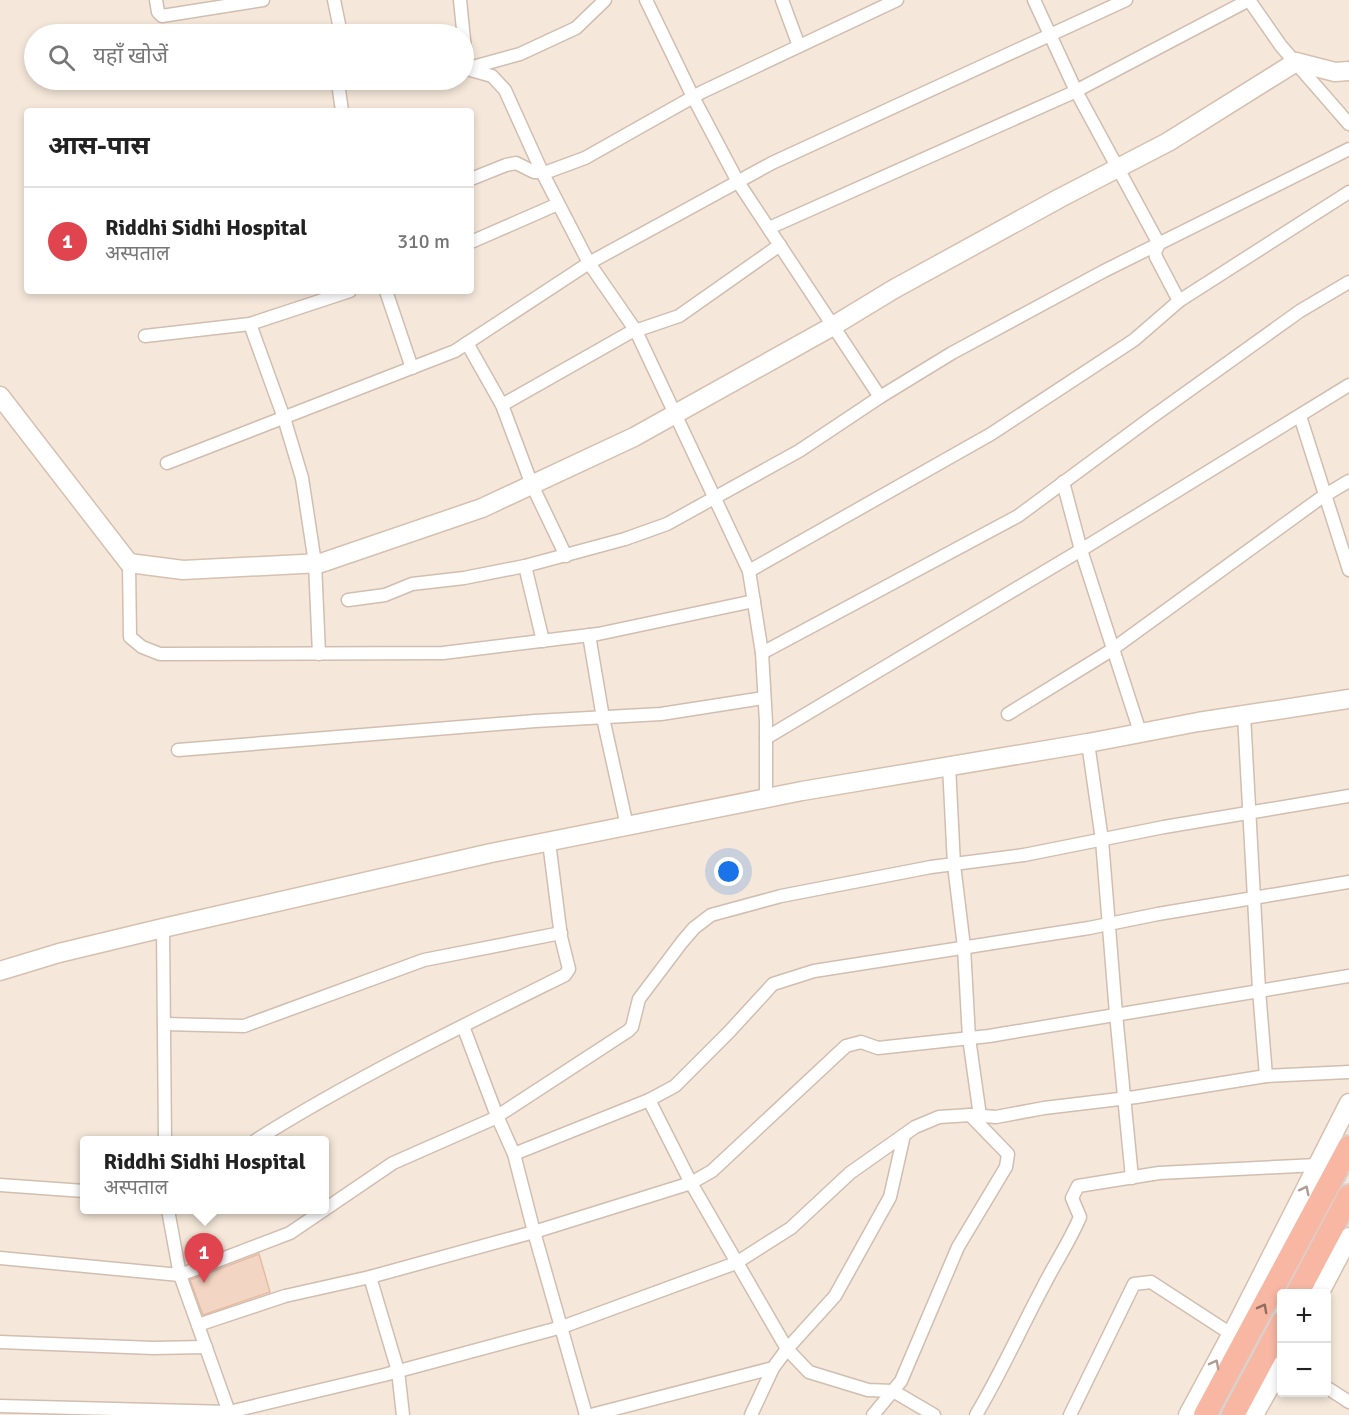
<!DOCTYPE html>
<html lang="hi">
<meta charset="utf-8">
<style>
:root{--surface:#fff;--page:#f6f6f6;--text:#222;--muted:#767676;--line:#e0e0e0;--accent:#e76f51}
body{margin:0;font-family:Signika,"Noto Sans Devanagari",sans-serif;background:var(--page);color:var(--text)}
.controls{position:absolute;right:18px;bottom:18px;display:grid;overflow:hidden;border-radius:6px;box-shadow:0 3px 9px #0003}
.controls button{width:54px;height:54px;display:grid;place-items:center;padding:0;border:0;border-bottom:2px solid var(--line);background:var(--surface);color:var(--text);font:30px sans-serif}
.you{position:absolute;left:729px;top:872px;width:21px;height:21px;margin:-15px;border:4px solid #fff;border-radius:50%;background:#1a73e8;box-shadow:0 0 0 9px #1a73e833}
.badge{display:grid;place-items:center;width:39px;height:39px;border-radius:50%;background:var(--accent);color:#fff;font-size:20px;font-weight:700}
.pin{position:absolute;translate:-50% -50px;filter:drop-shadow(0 2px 3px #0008)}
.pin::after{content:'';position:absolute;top:32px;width:21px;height:18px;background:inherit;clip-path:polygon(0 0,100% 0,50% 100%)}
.popup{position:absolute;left:80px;top:1136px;width:249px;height:78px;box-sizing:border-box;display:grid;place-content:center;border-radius:6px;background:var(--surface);filter:drop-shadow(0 2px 4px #0005);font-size:20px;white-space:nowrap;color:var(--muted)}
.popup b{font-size:22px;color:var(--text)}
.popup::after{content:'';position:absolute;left:50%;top:100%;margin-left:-12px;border:12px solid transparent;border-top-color:var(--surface)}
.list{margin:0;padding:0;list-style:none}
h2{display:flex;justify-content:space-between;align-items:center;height:78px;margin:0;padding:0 24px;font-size:26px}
h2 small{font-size:20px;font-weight:400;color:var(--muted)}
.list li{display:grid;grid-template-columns:39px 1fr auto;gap:18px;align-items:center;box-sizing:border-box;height:108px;padding:0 24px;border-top:2px solid var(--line)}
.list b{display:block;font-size:22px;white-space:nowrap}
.list p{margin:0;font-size:20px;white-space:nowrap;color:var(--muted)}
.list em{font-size:20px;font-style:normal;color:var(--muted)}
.icon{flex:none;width:33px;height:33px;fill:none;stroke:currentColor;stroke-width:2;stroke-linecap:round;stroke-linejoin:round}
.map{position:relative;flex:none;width:1349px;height:1415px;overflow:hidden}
.search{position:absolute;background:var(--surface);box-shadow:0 3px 9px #0003;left:24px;top:24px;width:450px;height:66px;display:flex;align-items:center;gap:15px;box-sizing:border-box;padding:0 21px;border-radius:33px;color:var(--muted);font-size:22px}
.panel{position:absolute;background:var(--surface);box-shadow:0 3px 9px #0003;left:24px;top:108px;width:450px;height:186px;border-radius:6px}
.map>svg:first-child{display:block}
.residential{fill:#f5e8da;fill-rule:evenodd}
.building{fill:#f3d5c3;stroke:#e6bba3;stroke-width:1.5}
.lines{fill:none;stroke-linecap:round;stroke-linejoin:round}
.street-casing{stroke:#d1beb0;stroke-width:15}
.secondary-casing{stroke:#d6c0b0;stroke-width:21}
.highway-casing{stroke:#dad1cd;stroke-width:26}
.street{stroke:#fff;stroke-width:12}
.secondary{stroke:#fff;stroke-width:18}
.highway{stroke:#f7b7a3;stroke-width:22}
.oneway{stroke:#af9d94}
.oneway2{stroke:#936e5e}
</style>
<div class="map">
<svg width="1349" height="1415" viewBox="0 0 1349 1415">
<rect width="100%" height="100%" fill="#fdf6ec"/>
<path class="residential" d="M0,0h1349v1415h-1349zM34,34h430v46h-430zM27,111h444v180h-444zM84,1140h240v70h-240zM1282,1294h44v98h-44z"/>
<polygon class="building" points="259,1254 270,1292 203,1315 190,1280"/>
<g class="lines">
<g class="street-casing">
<g id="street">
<polyline points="156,0 158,12 162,16 263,0"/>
<polyline points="334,0 341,34"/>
<polyline points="460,0 467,69 492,76 505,90 542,172 589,263 636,331 749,571 762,653 766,722 766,799"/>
<polyline points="646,0 693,97 738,182 880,397"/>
<polyline points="782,0 799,46"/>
<polyline points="1034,0 1076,91 1159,244 1155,252 1156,257 1179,301"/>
<polyline points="1249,0 1281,46 1349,124"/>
<polyline points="469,68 520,54 576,28 605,0"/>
<polyline points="341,80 338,83 342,111"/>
<polyline points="471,179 506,165 516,163 534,172 547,172 585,158 702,92 897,0"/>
<polyline points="769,228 1072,93 1249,0"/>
<polyline points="471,242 558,204"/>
<polyline points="386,291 412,368"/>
<polyline points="250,324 284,418 302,478 315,563 319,654"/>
<polyline points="145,336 250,324 350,291"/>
<polyline points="467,343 502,405 532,485 566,556"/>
<polyline points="502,405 629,333 679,316 780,245"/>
<polyline points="1300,416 1349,570"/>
<polyline points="167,463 455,351 589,263 772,163 1126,0"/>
<polyline points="1063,482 1081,550 1140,732"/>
<polyline points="129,563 130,637 142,647 160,654 443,653 598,634 754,601"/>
<polyline points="525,566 543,641"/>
<polyline points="749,571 991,434 1134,340 1179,301 1349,192"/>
<polyline points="348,600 385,595 412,584 464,578 525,566 625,539 667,524 799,451 880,397 952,353 1104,271 1349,149"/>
<polyline points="589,635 603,718 627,826"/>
<polyline points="762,653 1018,516 1152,417 1300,311 1349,282"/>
<polyline points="1008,714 1110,651 1322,497 1349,481"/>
<polyline points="1244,715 1259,990 1266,1076"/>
<polyline points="766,738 1081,550 1349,385"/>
<polyline points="1088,743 1102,840 1116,1014 1132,1178"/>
<polyline points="178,750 535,721 661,714 764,698"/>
<polyline points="949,765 954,865 964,947 969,1038 980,1116"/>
<polyline points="163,928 165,1140"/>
<polyline points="164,1024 244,1026 424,960 561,933"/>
<polyline points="463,1026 497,1116 514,1154 534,1232 586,1415"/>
<polyline points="649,1100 691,1183 787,1349 809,1372 868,1390 893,1391 934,1415"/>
<path d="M256,1140c99,-62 204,-113 309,-165l4,-6 -8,-32 -12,-95"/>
<polyline points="514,1154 649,1100 675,1086 729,1032 773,984 814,971 1089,928 1158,914 1349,882"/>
<polyline points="0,1185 84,1191"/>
<polyline points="168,1210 180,1275 230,1415"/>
<polyline points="0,1258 180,1275 290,1233 393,1163 493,1119 628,1031 632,1027 639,999 682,942 694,928 711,915 781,896 931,867 1024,855 1164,827 1349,796"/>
<polyline points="370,1277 398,1371 403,1415"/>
<polyline points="198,1325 285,1296 370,1277 534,1232 691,1183 712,1171 846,1046 861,1042 878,1048 989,1036 1349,976"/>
<polyline points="0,1342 153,1348 206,1347"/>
<polyline points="1326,1387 1349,1402"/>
<polyline points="0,1406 229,1412 384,1375 562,1327 736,1263 791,1228 850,1173 915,1127 939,1117 970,1115 996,1117 1044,1108 1136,1097 1266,1076 1349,1072"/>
<polyline points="591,1415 773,1368 787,1349 835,1296 890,1197 904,1135"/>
<polyline points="751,1415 773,1368"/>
<polyline points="873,1415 901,1381 958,1247 1006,1167 1008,1154 970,1115"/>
<path d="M976,1415c25,-42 44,-85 67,-128 12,-24 27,-46 37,-70l-8,-19 6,-12 81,-13 158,-8"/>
<polyline points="1070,1415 1134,1284 1151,1282 1231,1334"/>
</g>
</g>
<g class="secondary-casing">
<g id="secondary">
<polyline points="0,396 129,563 183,570 321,563 482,508 634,437 833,326 894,289 1060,198 1168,142 1296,62 1335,72 1349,71"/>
<polyline points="0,971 59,953 163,928 491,853 802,791 1088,743 1198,722 1349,699"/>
<polyline points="1319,1294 1349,1237"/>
<polyline points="1188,1415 1237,1324 1349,1103"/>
<polyline points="1254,1415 1282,1365"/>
</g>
</g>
<g class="highway-casing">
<g id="highway">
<polyline points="1297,1294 1349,1196"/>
<polyline points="1205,1415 1349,1147"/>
<polyline points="1233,1415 1282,1323"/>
</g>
</g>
<use href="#street" class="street"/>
<use href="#secondary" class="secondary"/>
<use href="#highway" class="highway"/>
</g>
<defs><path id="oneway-chevron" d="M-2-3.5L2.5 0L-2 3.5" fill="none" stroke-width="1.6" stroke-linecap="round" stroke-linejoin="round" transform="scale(1.5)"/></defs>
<g class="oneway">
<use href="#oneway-chevron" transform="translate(1305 1190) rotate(-63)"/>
<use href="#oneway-chevron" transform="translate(1215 1364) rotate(-62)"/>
</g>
<use class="oneway2" href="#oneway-chevron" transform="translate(1263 1308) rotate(-62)"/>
</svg>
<div class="controls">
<button>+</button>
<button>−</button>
</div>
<div class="you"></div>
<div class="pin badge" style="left:204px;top:1283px;background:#e0444e">1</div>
<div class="popup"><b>Riddhi Sidhi Hospital</b>अस्पताल</div>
<div class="search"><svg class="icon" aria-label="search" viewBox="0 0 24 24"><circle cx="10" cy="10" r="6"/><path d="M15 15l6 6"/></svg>यहाँ खोजें</div>
<section class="panel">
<h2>आस-पास<small></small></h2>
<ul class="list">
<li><span class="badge" style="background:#e0444e">1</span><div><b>Riddhi Sidhi Hospital</b><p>अस्पताल</p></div><em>310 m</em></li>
</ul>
</section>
</div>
